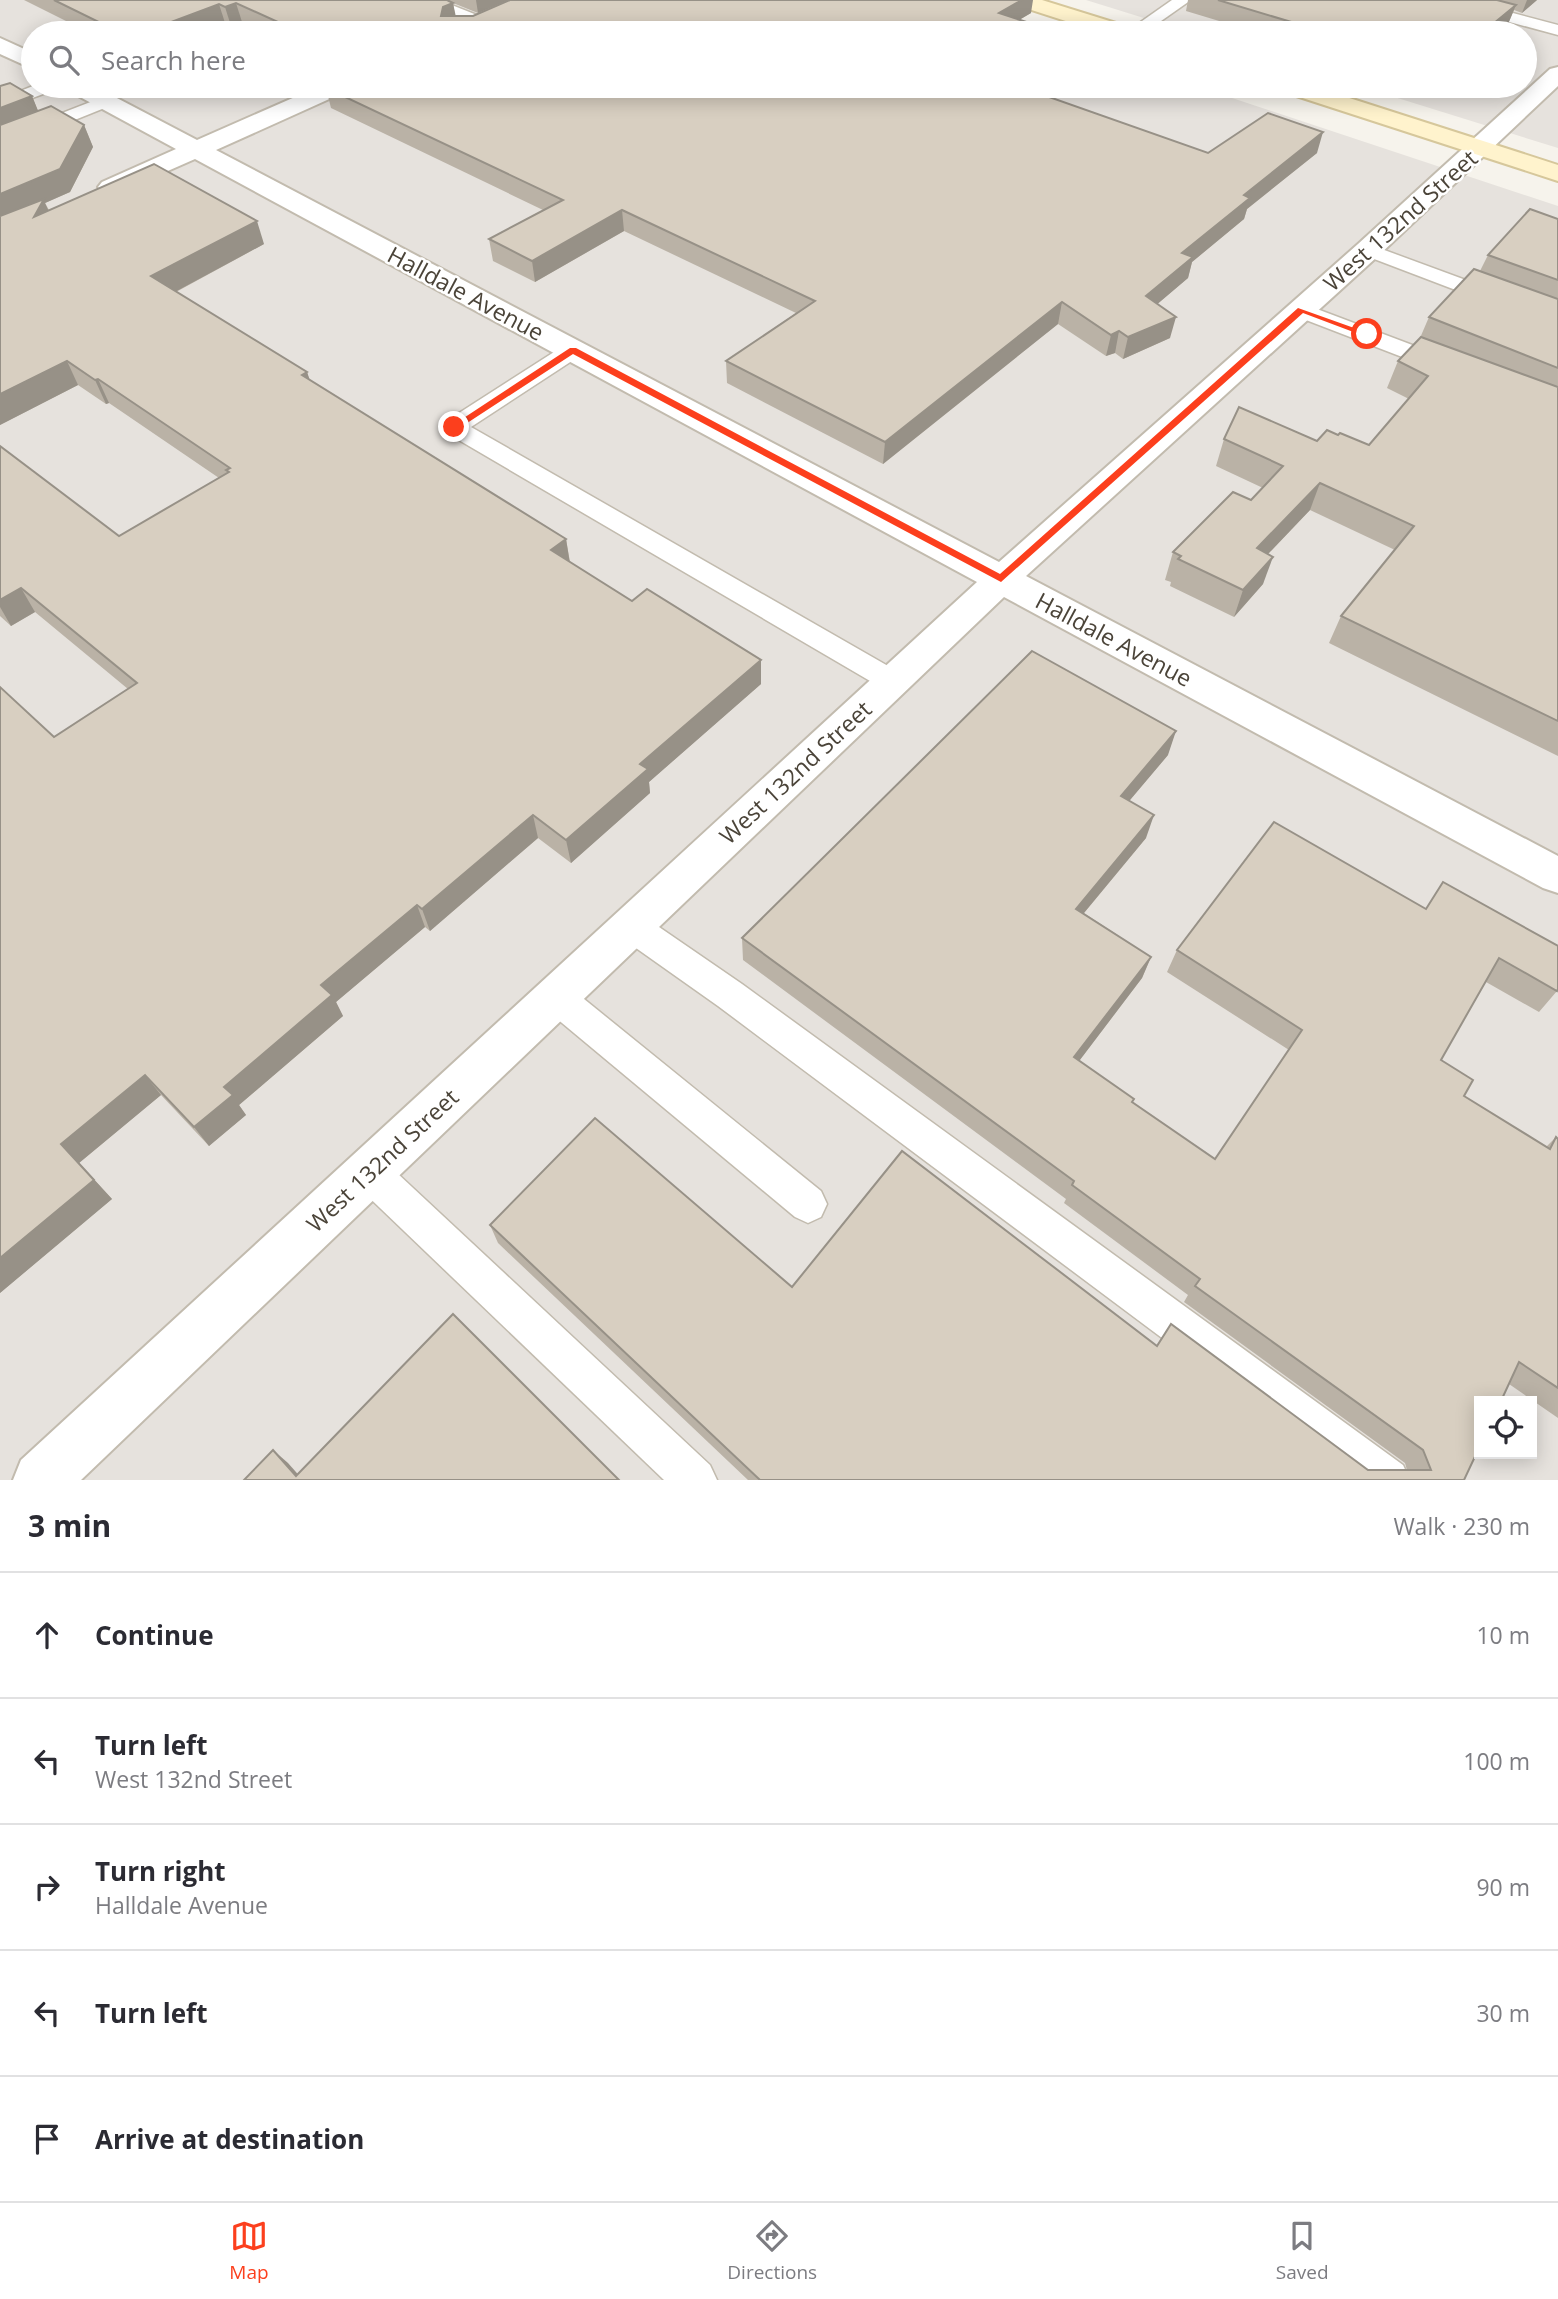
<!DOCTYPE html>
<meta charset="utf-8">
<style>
:root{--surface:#fff;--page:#f7f7f7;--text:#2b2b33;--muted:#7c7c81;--line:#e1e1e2;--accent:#fc3f1d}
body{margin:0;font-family:"Open Sans",sans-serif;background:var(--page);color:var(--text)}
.controls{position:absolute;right:21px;bottom:21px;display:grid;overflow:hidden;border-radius:0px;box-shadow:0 4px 18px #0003}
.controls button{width:63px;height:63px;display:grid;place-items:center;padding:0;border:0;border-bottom:2px solid var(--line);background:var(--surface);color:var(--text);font:35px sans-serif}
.stop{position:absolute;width:21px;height:21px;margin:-16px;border:5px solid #fc3f1d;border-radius:50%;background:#fff}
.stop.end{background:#fc3f1d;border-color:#fff;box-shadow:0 2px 7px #0008}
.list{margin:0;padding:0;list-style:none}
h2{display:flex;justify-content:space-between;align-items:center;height:91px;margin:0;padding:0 28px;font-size:30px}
h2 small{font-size:23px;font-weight:400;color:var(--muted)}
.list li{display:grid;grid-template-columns:46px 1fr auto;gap:21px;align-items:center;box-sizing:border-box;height:126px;padding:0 28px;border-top:2px solid var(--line)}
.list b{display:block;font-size:26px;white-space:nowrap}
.list p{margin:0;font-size:23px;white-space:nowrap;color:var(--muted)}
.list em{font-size:23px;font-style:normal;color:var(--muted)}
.icon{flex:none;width:38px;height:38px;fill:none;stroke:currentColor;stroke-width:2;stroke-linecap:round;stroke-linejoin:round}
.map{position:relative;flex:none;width:1558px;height:1480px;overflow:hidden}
.search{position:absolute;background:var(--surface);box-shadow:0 4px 18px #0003;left:21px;right:21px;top:21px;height:77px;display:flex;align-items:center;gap:18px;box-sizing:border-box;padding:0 24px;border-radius:38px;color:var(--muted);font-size:26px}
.sheet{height:721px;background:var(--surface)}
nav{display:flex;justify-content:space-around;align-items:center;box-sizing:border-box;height:98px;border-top:2px solid var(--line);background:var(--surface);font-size:19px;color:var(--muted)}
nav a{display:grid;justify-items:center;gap:4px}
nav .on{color:var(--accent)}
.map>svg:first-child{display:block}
.industrial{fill:#e6e2dd;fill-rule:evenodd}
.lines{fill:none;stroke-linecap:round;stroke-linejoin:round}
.service-casing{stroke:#c2bbae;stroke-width:3}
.minor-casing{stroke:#c2bbae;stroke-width:4}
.secondary-casing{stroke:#d6c79b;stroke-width:4}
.service{fill:#fff;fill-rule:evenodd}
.minor{fill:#fff;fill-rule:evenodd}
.secondary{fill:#fff3cd;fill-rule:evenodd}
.wall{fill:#bab2a6}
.shaded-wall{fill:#979187}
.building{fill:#d8cfc1;stroke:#979187;stroke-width:2}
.route{fill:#fc3f1d}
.labels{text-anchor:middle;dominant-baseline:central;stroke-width:5;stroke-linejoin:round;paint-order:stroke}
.street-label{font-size:23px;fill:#4b4439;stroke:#fff}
</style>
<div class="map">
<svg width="1558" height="1480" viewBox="0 0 1558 1480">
<rect width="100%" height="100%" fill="#f6f3ec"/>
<g class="industrial">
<path d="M0,0h937l100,33h-1004v53h1163l362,120v1274h-1558zM1479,1401h53v53h-53z"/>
<polygon points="1086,0 1558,0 1558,148 1359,86 1525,86 1525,33 1192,33"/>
</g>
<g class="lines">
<g class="service-casing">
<g id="service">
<polygon points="417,0 439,0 487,19 489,23 481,28 475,27 419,3"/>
<polygon points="1172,0 1191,0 1144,33 1125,33"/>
<polygon points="1437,0 1464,0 1558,25 1558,35 1439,3"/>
<polygon points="33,86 57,86 54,90 0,110 0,99"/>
<polygon points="106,96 112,97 115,101 112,105 0,150 0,137"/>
<polygon points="1368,244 1558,314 1558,329 1361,254 1358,250 1361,246"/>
<polygon points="1301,303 1452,360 1455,365 1452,370 1436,370 1293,315 1290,310 1293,305"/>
<polygon points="573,343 581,345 584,350 581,355 471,427 902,674 906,681 902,688 892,692 882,688 445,432 442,427 445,422 565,345"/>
<polygon points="631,912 643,916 742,984 1403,1465 1410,1480 1352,1480 718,1006 619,936 614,926 619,916"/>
<polygon points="556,982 568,986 821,1191 827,1204 821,1217 808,1223 795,1217 544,1008 539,997 544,986"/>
<polygon points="369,1154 382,1159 710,1465 717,1480 664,1480 356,1185 350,1172 356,1159"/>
</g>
</g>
<g class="minor-casing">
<g id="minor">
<polygon points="0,38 33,53 33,69 0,54"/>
<polygon points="1558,67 1558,86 1378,256 1026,576 1558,856 1558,893 1543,888 1004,597 81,1480 13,1480 21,1460 977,582 195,159 120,192 111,195 102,192 98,187 102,182 176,149 69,91 66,86 94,86 197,140 320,86 350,86 347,91 216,150 999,562 1358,244 1550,69"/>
</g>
</g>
<g class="secondary-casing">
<g id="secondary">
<polygon points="1009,0 1042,0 1132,28 1135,33 1103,33 1013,4"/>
<polygon points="1277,86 1312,86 1558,165 1558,181 1281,91"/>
</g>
</g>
<use href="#service" class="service"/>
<use href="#minor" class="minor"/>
<use href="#secondary" class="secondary"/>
</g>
<g class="wall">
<polygon points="24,0 509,0 478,13 453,3 455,16 1031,13 1019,20 1060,33 265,33 242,22 231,26 225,23 200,33 90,33"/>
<polygon points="1188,0 1537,0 1522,13 1514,10 1508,24 1498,33 1259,33 1186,11"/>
<polygon points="0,86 32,96 38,111 84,125 93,147 70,192 45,203 49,210 264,244 176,292 307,372 310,381 566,539 570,562 632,601 761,660 761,684 649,782 650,793 571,863 538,838 430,931 425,927 336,1002 343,1016 239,1105 246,1115 209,1146 161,1095 79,1163 112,1199 0,1293 54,737 128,689 35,612 11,626 0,616 0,446 119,536 219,478 109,403 106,404 78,385 0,425"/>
<polygon points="330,86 1027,86 1024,88 1208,153 1317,153 1247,209 1244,219 1192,262 1188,278 1157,304 1170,338 1123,359 1115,353 1106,356 1058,324 883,464 727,383 726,361 796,313 624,231 535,282 493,261 489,239 543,210 331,108 326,88"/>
<polygon points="1558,219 1558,756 1329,643 1341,616 1395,550 1310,510 1268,554 1263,584 1234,617 1170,586 1171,582 1165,580 1173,552 1251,500 1263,488 1216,466 1224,439 1317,441 1338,435 1369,445 1409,399 1387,388 1398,361 1420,338 1429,317 1480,271 1488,255"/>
<polygon points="1168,755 1129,801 1146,838 1084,913 1151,957 1142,978 1079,1061 1134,1099 1132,1102 1215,1159 1289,1050 1167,972 1177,950 1274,822 1557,991 1539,1012 1486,982 1441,1060 1464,1096 1546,1147 1556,1137 1558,1139 1558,1418 1509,1384 1464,1480 748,1480 498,1243 490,1225 792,1287 1156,1346 1171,1324 1368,1470 1407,1470 1405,1463 1184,1302 1188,1295 1064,1203 1066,1199 743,960 742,938"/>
</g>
<g class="shaded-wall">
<polygon points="476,0 509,0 478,13"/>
<polygon points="1022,0 1033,0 1031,13 997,33 999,13"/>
<polygon points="1527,0 1537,0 1522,13"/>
<polygon points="236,3 242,22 231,26 225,7"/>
<polygon points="453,3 457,22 441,16 443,7"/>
<polygon points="219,4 225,23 200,33 142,33"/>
<polygon points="1516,5 1508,24 1498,33 1482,33"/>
<polygon points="32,96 41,118 0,135 0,108"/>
<polygon points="84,125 93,147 70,192 45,203 54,223 0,222 0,194"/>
<polygon points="1323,132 1317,153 1247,209 1244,219 1192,262 1188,278 1141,318 1146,296 1182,253 1244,195"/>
<polygon points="622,210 624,231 535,282 532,261"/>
<polygon points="257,221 264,244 160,300 151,276"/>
<polygon points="1062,302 1058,324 883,464 885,442"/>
<polygon points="1176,317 1170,338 1123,359 1128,337"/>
<polygon points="1119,331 1115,353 1106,356 1111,335"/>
<polygon points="67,361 78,385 0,425 0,394"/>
<polygon points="307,372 315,396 302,375"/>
<polygon points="98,379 109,403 106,404 95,380"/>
<polygon points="1320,483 1310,510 1248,575 1257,548"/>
<polygon points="566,539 570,564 551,550"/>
<polygon points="1273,557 1263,584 1234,617 1243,590"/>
<polygon points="21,588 35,612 11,626 0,607 0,600"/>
<polygon points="761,660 761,684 649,782 650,793 571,863 566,840 640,764"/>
<polygon points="1176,731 1168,755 1114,819 1121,796"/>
<polygon points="533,815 538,838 430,931 422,909"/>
<polygon points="1154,815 1146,838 1069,931 1076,909"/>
<polygon points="417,905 425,927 336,1002 343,1016 239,1105 246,1115 209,1146 194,1127 224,1087 321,985"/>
<polygon points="1151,957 1142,978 1067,1077 1074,1057"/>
<polygon points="145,1075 161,1095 79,1163 112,1199 0,1293 0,1258 61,1144"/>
<polygon points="273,1450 288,1463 303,1480 296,1476"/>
</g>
<g class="building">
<polygon points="54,0 447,0 453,3 443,7 441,16 473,16 510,0 1022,0 999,13 1060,33 302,33 236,3 225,7 219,4 142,33 121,33"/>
<polygon points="1218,0 1497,0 1516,5 1482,33 1328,33"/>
<polygon points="10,83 32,96 0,108 0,86"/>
<polygon points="330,86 1018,86 1208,153 1268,113 1323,132 1244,195 1250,198 1182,253 1193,257 1146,296 1176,317 1128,337 1119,331 1111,335 1062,302 885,442 726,361 815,301 622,210 532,261 489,239 563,200 326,88"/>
<polygon points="51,106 84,125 60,169 0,194 0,125"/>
<polygon points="154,164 257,221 151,276 307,372 302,375 566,539 551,550 632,601 647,589 761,660 640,764 648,769 566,840 533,815 422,909 417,905 321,985 332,995 224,1087 233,1095 194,1127 145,1075 61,1144 94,1180 0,1258 0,687 54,737 137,683 21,588 0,600 0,446 119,536 229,472 226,470 230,468 98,379 95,380 67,361 0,394 0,216 44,199 34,217"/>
<polygon points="1530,209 1558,219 1558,280 1488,255"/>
<polygon points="1474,269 1558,299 1558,368 1429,317"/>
<polygon points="1421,337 1558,387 1558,721 1341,616 1414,526 1320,483 1257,548 1273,557 1243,590 1178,559 1181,556 1173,552 1233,492 1251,500 1283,466 1224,439 1239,407 1317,441 1327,430 1338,435 1340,433 1369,445 1428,376 1398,361"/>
<polygon points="1032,651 1176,731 1121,796 1154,815 1076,909 1151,957 1074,1057 1134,1099 1132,1102 1215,1159 1302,1030 1177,950 1274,822 1426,909 1443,882 1558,946 1558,989 1557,991 1499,958 1441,1060 1473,1080 1464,1096 1550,1149 1556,1137 1558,1139 1558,1388 1519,1362 1501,1401 1479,1401 1479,1448 1464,1480 760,1480 490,1225 595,1118 792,1287 902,1151 1157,1346 1171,1324 1368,1470 1431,1470 1423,1450 1195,1286 1200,1279 1072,1185 1074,1181 742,938"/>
<polygon points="453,1314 619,1480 244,1480 273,1450 296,1476"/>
</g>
<polygon class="route" points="1298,308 1371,334 1364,336 1303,313 1001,582 573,354 458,429 450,427 570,348 576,348 1000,574"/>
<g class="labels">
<g class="street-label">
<text transform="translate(1400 220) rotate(-42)">West 132nd Street</text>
<text transform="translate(466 293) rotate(28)">Halldale Avenue</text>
<text transform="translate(1114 639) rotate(28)">Halldale Avenue</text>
<text transform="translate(795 772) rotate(-43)">West 132nd Street</text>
<text transform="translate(382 1160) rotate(-43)">West 132nd Street</text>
</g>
</g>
</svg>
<div class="controls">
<button><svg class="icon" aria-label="locate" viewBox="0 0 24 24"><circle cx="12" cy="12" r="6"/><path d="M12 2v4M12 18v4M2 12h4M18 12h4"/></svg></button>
</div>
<div class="stop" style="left:1367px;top:334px"></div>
<div class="stop end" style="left:454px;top:427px"></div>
<div class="search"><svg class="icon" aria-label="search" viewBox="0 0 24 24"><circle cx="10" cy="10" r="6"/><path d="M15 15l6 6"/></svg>Search here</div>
</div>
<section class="sheet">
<h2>3 min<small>Walk · 230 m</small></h2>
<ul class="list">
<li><svg class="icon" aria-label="ahead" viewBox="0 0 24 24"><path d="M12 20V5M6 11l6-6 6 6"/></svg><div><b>Continue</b></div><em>10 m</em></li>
<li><svg class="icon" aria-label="left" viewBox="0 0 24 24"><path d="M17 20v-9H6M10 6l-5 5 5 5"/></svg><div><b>Turn left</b><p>West 132nd Street</p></div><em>100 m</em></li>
<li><svg class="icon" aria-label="right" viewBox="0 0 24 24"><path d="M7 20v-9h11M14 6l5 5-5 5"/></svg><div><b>Turn right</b><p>Halldale Avenue</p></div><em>90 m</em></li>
<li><svg class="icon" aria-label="left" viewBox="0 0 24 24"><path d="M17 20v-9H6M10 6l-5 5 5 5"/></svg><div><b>Turn left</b></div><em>30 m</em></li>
<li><svg class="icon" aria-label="arrive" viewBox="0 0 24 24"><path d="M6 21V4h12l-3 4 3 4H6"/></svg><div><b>Arrive at destination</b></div></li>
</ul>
</section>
<nav>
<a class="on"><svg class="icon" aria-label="map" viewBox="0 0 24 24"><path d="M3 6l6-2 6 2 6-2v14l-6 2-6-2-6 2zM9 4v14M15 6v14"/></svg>Map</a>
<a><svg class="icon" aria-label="directions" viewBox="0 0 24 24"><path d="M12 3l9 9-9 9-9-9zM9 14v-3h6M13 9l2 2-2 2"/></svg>Directions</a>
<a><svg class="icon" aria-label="saved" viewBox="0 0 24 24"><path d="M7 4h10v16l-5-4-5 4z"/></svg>Saved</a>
</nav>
